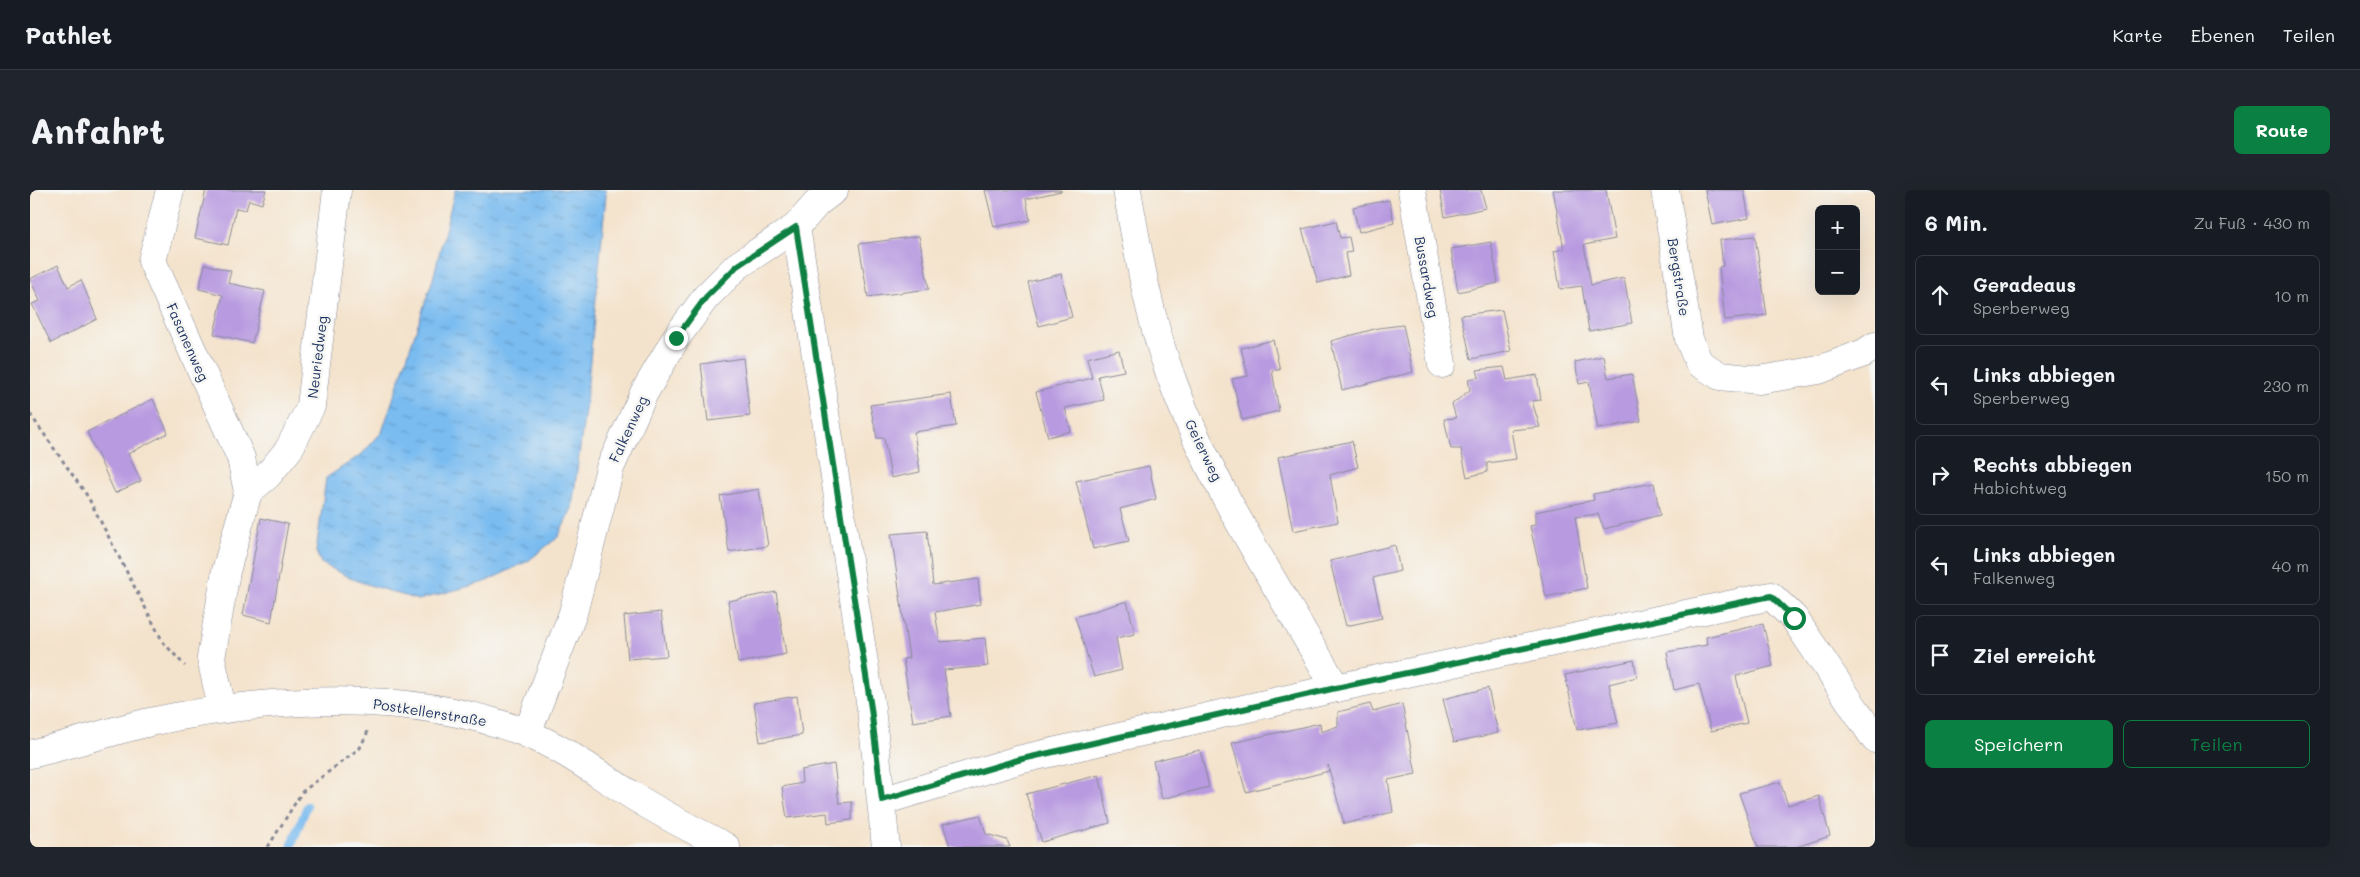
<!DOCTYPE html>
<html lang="de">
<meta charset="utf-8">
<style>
:root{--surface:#171b24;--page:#20242c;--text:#f1f3f6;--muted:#9ea1a6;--line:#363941;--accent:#0b8043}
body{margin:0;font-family:Mali,sans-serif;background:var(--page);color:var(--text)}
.controls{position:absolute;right:15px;top:15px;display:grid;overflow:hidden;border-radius:8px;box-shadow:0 5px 20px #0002}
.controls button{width:45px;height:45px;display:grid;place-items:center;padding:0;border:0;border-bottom:1px solid var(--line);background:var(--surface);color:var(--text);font:25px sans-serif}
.stop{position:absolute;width:15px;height:15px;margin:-11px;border:4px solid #0b8043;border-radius:50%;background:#fff}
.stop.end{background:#0b8043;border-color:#fff;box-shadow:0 1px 5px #0008}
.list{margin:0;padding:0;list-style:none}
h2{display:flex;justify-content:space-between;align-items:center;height:65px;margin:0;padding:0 20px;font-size:21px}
h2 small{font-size:16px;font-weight:400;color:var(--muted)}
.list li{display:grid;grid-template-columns:32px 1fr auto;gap:15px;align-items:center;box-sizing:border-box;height:80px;margin:0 10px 10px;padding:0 10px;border:1px solid var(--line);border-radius:8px}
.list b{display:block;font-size:19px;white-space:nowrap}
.list p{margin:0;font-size:16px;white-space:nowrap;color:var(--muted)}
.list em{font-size:16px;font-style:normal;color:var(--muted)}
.actions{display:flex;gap:10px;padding:15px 20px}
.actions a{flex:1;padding:11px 0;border:1px solid var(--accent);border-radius:8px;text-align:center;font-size:18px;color:var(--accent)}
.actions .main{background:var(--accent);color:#fff}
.icon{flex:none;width:28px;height:28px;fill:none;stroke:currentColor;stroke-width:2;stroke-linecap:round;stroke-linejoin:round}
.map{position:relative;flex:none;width:1845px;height:657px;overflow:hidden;border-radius:8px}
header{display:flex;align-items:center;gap:30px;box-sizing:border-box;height:70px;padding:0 25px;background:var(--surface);border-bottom:1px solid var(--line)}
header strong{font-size:24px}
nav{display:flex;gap:28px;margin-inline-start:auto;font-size:18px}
.intro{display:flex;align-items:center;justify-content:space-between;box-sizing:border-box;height:120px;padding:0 30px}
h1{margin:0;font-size:35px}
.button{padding:12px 22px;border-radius:8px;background:var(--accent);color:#fff;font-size:18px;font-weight:700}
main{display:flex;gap:30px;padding:0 30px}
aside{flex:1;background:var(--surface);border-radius:8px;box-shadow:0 5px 20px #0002}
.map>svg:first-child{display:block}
.water{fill:url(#water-ripples);stroke:#4a76a7}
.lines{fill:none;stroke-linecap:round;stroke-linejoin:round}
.stream{stroke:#7abcf0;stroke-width:8}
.building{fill:#b89ae0}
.minor-casing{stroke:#888995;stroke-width:29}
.path{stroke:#888995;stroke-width:3;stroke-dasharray:4 4;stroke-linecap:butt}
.minor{stroke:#fff;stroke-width:28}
.route{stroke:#0b8043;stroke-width:6}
.labels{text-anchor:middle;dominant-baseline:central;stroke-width:5;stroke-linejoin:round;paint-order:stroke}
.street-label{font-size:14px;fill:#1b2f5e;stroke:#f6f6f2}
</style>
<header>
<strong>Pathlet</strong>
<nav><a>Karte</a><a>Ebenen</a><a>Teilen</a></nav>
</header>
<div class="intro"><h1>Anfahrt</h1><a class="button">Route</a></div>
<main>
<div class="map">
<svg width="1845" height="657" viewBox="0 0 1845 657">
<defs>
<pattern id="water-ripples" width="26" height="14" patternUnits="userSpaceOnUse" patternTransform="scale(1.25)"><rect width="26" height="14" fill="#7abcf0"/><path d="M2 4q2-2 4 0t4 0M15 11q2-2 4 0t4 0" fill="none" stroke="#6399c6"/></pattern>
</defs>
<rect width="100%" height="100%" fill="#f6f6f2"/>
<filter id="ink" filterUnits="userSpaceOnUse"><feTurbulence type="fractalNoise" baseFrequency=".02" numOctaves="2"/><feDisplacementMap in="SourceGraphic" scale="10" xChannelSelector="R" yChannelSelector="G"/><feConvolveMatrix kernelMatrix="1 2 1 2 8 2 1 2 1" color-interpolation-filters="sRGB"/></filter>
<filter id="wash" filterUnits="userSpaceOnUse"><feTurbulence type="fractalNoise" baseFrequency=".0096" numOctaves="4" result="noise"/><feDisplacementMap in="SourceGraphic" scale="20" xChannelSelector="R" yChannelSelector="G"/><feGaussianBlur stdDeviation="1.12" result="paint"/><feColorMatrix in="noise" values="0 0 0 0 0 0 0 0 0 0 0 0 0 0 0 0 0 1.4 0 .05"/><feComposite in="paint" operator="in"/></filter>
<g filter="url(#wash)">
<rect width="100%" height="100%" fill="#f4e3cc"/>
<polygon class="water" points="425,0 575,0 576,5 556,212 542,318 528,347 498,371 455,392 388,410 327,391 291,373 286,362 296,288 332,264 352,242 403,89"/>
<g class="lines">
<polyline class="stream" points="261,657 277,616"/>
</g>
<g id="blocks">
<g class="building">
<polygon points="176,0 236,0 232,14 219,10 216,20 206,18 198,55 165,48"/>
<polygon points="955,0 1031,0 1031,1 996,9 1000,30 964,37"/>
<polygon points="1410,0 1451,0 1456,18 1415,27"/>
<polygon points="1523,0 1576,0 1585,49 1554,55 1561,95 1594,88 1602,133 1559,141 1552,96 1530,99 1524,61 1534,59"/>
<polygon points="1675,0 1714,0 1719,28 1682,35"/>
<polygon points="1359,10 1364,33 1329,42 1323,17"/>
<polygon points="1306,31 1310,48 1319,47 1322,62 1315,63 1319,85 1288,93 1272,39"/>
<polygon points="889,46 899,99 838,107 829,54"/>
<polygon points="1725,46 1737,125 1695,130 1689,77 1693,76 1690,50"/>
<polygon points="1461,52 1468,93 1428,102 1421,59"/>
<polygon points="175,74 201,81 198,93 235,101 222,153 184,144 193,105 169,99"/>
<polygon points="28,75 38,97 51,90 67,129 21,153 2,114 10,111 0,89"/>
<polygon points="1031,84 1042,127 1009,136 998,92"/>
<polygon points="1472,120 1481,161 1441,169 1431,125"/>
<polygon points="1373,135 1383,182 1312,200 1301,151 1348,138"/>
<polygon points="1243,150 1250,180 1242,180 1249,221 1212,230 1202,189 1218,186 1211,158"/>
<polygon points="1089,160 1094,181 1068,186 1074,210 1035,218 1041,241 1018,247 1006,202 1062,188 1057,168"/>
<polygon points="1574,166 1578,188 1602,184 1611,231 1568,239 1559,192 1549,194 1545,172"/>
<polygon points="713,168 720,226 678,231 671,174"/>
<polygon points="1474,177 1477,190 1507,185 1511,210 1502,211 1510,237 1481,240 1486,269 1457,273 1457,282 1437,287 1431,259 1421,259 1414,229 1426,228 1422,214 1440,200 1438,189 1449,187 1447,180"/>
<polygon points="921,204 926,236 884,242 890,282 861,288 854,248 847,248 840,215"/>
<polygon points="123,209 138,243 98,264 111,291 85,303 57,242"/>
<polygon points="1322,251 1328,277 1300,285 1308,332 1263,341 1248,267"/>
<polygon points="1119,276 1126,309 1090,319 1099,351 1063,359 1046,291"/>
<polygon points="1624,293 1630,325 1574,339 1568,324 1545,327 1557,398 1516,407 1500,336 1505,335 1505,322 1564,310 1563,304"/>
<polygon points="729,299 738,356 699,362 690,306"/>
<polygon points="231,328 258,334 241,432 213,425"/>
<polygon points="897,341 903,395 948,389 951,414 905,422 910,452 955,448 958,476 914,480 921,526 883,532 873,469 879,468 861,344"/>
<polygon points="1365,355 1370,381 1343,388 1352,428 1316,436 1300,371"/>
<polygon points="746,402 756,464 708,473 698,411"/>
<polygon points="1097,411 1105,444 1086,448 1092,480 1064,487 1045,427"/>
<polygon points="631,422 637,466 598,469 594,426"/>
<polygon points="1733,434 1743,476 1706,486 1717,533 1681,541 1669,494 1644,500 1637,462 1677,455 1676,447"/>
<polygon points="1604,470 1607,487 1579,494 1588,533 1547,540 1535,485"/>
<polygon points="1458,498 1468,543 1424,552 1413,509"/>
<polygon points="767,506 772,545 730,552 724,513"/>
<polygon points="1340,514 1343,522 1372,514 1386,584 1358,590 1363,622 1314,634 1298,575 1299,581 1216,602 1202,553 1290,533 1291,542 1308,536 1308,522"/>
<polygon points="1170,560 1179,597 1132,609 1123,571"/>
<polygon points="804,574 809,613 822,612 822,630 798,633 797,623 757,628 752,597 772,593 771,580"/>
<polygon points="1069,585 1080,633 1012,652 996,604"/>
<polygon points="1750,592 1758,615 1789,606 1800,646 1766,657 1728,657 1709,603"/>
<polygon points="950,625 956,644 977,650 980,657 920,657 913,634"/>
</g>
</g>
</g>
<g filter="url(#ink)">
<use href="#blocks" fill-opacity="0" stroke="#888995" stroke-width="1"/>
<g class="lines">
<g class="minor-casing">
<g id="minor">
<polyline points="140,0 122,71 211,268 218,302"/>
<path d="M1097,0c11,62 21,124 43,184 38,107 109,215 166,314"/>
<polyline points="1382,0 1412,174"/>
<polyline points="1635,0 1659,149 1669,173 1690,186 1729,190 1789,180 1834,163 1845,156"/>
<polyline points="766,37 841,518 856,657"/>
<polyline points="192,518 181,468 196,381 218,302 238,285 259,259 281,216 307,0"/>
<polyline points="497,544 543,423 580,278 614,203 646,148 676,107 707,76 766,37 787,13 804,0"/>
<path d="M0,564c41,-9 80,-23 120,-32 119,-25 260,-34 376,11 37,15 70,40 104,61 31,20 64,36 96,53"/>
<polyline points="852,611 988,570 1306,498 1741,406 1764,428 1845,549"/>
</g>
</g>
<g class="path">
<polyline points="0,224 58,307 133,452 155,476"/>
<polyline points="238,657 272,602 330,558 339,539"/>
</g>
<use href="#minor" class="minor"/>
</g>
</g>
<g class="lines" filter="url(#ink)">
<polyline class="route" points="646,148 676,107 707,76 766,37 841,518 852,610 988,570 1306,498 1741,406 1764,428"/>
</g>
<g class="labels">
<g class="street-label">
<text transform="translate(1397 87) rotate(80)">Bussardweg</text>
<text transform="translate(1649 87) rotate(81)">Bergstraße</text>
<text transform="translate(158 152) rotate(66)">Fasanenweg</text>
<text transform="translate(287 167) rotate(-83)">Neuriedweg</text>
<text transform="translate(598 239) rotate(-65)">Falkenweg</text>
<text transform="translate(1174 260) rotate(64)">Geierweg</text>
<text transform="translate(400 522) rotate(9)">Postkellerstraße</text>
</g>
</g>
</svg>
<div class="controls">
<button>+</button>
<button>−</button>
</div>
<div class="stop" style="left:1764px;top:428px"></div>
<div class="stop end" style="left:646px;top:148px"></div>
</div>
<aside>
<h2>6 Min.<small>Zu Fuß · 430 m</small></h2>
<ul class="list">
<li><svg class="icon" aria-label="ahead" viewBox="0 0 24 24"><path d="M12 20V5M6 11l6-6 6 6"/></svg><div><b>Geradeaus</b><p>Sperberweg</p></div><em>10 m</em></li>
<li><svg class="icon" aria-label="left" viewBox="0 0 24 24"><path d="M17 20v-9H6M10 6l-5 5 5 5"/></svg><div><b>Links abbiegen</b><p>Sperberweg</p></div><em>230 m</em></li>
<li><svg class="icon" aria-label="right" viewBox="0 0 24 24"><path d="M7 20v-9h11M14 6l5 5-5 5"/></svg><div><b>Rechts abbiegen</b><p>Habichtweg</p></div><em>150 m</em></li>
<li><svg class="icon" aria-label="left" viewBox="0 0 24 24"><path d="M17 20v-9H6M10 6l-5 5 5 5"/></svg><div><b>Links abbiegen</b><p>Falkenweg</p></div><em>40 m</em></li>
<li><svg class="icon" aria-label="arrive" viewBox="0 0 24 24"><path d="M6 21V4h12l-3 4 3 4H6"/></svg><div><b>Ziel erreicht</b></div></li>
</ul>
<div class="actions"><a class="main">Speichern</a><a>Teilen</a></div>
</aside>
</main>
